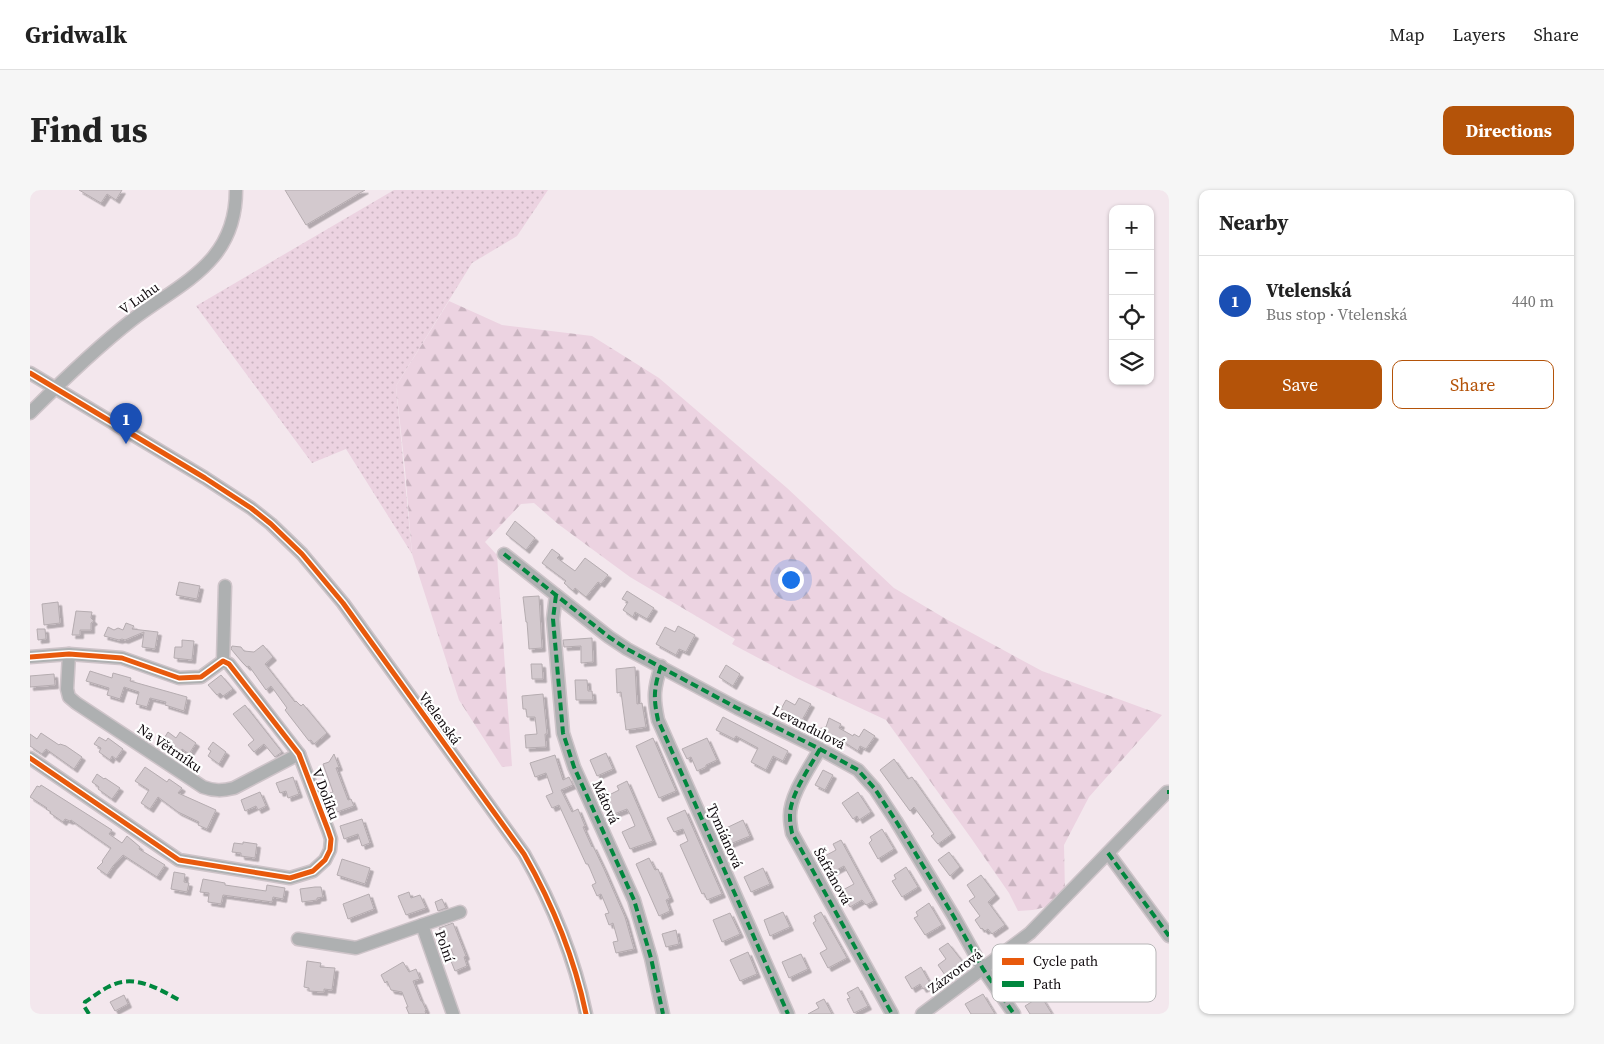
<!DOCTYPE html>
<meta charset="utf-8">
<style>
:root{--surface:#fff;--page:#f6f6f6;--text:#222;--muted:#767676;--line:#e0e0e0;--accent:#b45309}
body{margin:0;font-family:"Source Serif 4",serif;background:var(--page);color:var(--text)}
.controls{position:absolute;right:15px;top:15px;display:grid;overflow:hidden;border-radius:10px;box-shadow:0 1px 4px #0004}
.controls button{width:45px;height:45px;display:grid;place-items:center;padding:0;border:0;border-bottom:1px solid var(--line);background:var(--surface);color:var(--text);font:25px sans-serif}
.you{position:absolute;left:760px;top:389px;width:18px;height:18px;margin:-12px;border:4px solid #fff;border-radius:50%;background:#1a73e8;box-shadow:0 0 0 8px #1a73e833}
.badge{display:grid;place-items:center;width:32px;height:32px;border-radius:50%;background:var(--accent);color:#fff;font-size:16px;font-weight:700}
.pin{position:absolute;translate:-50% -41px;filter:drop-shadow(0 1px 2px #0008)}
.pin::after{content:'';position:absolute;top:26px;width:18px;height:15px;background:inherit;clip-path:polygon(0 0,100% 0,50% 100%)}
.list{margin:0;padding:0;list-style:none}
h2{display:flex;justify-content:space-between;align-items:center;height:65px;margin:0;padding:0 20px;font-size:21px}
h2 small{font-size:16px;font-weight:400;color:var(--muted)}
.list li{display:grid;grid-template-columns:32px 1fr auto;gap:15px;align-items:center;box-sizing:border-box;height:90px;padding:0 20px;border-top:1px solid var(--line)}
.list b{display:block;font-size:19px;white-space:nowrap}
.list p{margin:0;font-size:16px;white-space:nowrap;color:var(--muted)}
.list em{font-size:16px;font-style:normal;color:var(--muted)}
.actions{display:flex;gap:10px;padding:15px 20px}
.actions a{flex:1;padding:11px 0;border:1px solid var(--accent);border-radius:10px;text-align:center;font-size:18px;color:var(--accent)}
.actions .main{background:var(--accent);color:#fff}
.icon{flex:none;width:28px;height:28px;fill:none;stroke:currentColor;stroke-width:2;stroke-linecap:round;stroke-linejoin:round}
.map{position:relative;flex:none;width:1139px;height:824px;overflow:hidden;border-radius:10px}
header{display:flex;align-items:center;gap:30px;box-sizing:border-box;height:70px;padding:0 25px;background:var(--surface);border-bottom:1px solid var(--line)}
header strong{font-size:24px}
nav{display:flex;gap:28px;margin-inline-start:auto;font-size:18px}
.intro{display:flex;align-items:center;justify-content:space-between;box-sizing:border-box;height:120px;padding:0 30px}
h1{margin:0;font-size:35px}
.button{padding:12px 22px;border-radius:10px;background:var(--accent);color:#fff;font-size:18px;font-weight:700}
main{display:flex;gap:30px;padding:0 30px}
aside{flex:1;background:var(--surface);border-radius:10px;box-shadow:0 1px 4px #0004}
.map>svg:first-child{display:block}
.grass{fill:url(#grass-dots)}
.forest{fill:url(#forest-firs)}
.building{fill:#d3c9ce;stroke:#b5acb0;filter:url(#shadow)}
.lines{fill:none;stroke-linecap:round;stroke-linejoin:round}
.street-casing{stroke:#cec4c9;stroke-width:15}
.street{stroke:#aeb0b1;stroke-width:12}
.quiet{stroke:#00873e;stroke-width:4;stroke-dasharray:8 4;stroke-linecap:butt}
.cycleway-casing{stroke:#fff;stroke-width:8}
.cycleway{stroke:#e8590c;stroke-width:5}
.labels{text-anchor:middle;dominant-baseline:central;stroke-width:4.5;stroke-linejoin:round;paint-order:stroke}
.street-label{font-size:14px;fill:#100a0e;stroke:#fff}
.key{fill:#fff;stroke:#b7b6b7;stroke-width:1}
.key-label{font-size:14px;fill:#100a0e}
</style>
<header>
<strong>Gridwalk</strong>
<nav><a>Map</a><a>Layers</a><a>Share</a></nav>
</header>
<div class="intro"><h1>Find us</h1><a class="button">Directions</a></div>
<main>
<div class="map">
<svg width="1139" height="824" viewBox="0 0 1139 824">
<defs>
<pattern id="grass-dots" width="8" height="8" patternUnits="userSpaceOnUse" patternTransform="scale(1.25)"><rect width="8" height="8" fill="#ecd3e1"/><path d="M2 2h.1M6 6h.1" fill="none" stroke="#c9b4c0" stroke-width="1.8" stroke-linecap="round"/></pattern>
<pattern id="forest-firs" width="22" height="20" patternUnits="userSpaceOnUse" patternTransform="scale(1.25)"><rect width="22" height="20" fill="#ecd3e1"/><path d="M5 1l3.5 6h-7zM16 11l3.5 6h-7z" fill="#c9b4c0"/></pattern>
<filter id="shadow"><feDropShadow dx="3.5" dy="3.5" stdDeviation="0" flood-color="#0004"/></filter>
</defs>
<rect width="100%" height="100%" fill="#f3e7ed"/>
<polygon class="grass" points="364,0 518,0 487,46 442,73 366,196 382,364 316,259 282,273 166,116"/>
<path class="forest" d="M419,111l53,24 90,11 67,42 128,110 107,100 52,31 96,52 120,44 -73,82 -25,48 1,48c-15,15 -25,17 -47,18l-9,-18 -38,-55 -85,-118 -90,-42 -64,-34 3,-5 -105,-62 -72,-53 -24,-21 -13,1 -36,38 12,13 15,211 -10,1 -43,-67 -47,-146 -7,-85 -9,-83z"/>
<g class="building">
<polygon points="49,0 92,0 86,10 77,4 71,13"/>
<polygon points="255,0 335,0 276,35"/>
<polygon points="485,331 505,348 496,360 476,344"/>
<polygon points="522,359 530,365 527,368 545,381 555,368 578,385 571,394 568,392 556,407 545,398 543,401 534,393 536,391 512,373"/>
<polygon points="149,392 170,396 167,409 146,405"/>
<polygon points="597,401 624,418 617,429 605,422 603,427 593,420 598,412 592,409"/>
<polygon points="509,406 512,458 499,459 497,432 496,432 493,407"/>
<polygon points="28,412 30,433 14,435 12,414"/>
<polygon points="46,421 62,422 61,428 64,431 61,433 61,440 50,440 50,445 42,445"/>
<polygon points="96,433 104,436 102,439 128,442 125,459 112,457 114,442 95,450 92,449 89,450 74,446 78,437 84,440 88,438 93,440"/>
<polygon points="648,436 665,445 656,462 649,459 646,465 626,454 635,437 645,442"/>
<polygon points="7,439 15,439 16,449 8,450"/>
<polygon points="562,448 563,472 551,473 551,456 534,457 533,450"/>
<polygon points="152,450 164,451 162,470 144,468 145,457 152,457"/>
<polygon points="233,455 243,467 235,474 265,512 266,511 271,516 273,514 297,543 284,554 281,550 279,551 255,520 257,518 241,496 236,500 219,476 217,477 212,472 201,459 202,456 211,457 214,461 224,462"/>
<polygon points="501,474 512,474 513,489 502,489"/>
<polygon points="696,475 710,484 703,496 689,487"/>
<polygon points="605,477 607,514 612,513 616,537 596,540 591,502 587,503 586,479"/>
<polygon points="60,481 82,488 83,483 101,488 100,491 157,507 154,521 135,515 136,512 120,508 117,517 106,514 109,502 94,497 90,509 77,505 79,498 56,491"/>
<polygon points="24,484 25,495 0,497 0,486"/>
<polygon points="191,485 203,499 193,506 190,503 187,505 178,495"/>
<polygon points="545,490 557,490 558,501 562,501 563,510 546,510"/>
<polygon points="513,504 517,544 515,544 516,557 496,558 495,545 507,544 505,527 497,527 496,519 493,519 492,506"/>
<polygon points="769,508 781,514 771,532 759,526 760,524 751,519 756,510 765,515"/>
<polygon points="215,515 252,562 245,567 234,554 224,562 218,555 224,550 203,524"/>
<polygon points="693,527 758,561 753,571 743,566 736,580 721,572 728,558 706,546 704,549 686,540"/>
<polygon points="799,528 811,534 809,538 823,546 824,544 829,547 834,539 845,546 836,559 830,556 828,561 809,549 788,539 796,537"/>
<polygon points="138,542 146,548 150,542 166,553 159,564 152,559 149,564 140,557 141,555 133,550"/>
<polygon points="11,543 29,555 30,554 36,556 52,567 44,579 16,559 12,564 0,556 0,544 7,549"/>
<polygon points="69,547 76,551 78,548 93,559 86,569 82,566 80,570 69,562 71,558 64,554"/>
<polygon points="623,548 646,601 629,608 606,556"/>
<polygon points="677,548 687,570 676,575 676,577 667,581 661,567 657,569 652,559"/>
<polygon points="183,552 196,562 189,574 178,566 181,561 178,559"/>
<polygon points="576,563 583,579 567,586 560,570"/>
<polygon points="304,564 309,577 306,578 318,610 321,609 324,616 307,622 300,603 303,602 293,574 299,572"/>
<polygon points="525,565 533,590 539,587 543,595 531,600 542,622 548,619 555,636 553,637 562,657 563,656 574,679 595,727 604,759 586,763 583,752 588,751 583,733 579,735 575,724 579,723 571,704 567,706 562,695 566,693 558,674 556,674 529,615 522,618 516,606 523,603 516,583 505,587 500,573"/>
<polygon points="864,569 878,589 882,587 922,644 908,654 901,646 904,644 884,617 880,621 850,580"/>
<polygon points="115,577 137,592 139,589 152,598 148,603 186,620 177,639 168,635 169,632 148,622 128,607 120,619 111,613 119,600 105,591"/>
<polygon points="793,580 803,585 795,600 785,595"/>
<polygon points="67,584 74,589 75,588 90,598 82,609 68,599 69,597 62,592"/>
<polygon points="263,587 269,604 258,608 256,601 250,603 246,593"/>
<polygon points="597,591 623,651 600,659 592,642 605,636 601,626 597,619 584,624 577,606 589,600 587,596"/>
<polygon points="11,595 82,640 79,644 92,653 97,646 110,657 109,659 135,675 127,687 93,665 83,676 77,685 67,678 73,672 72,671 81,658 41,630 40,631 35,629 33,632 20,623 21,622 16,619 17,618 0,607 7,596 10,597"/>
<polygon points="230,602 236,616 228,620 226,616 215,621 211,610"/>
<polygon points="828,602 841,622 829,630 827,626 823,629 812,613"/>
<polygon points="655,620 692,704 677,710 674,703 672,704 650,655 658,651 653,639 644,642 637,628"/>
<polygon points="332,629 340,653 332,656 328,644 314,649 310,636"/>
<polygon points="713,630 720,646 700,654 694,639"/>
<polygon points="852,639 864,659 848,669 839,653 842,650 840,647"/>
<polygon points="811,650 844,711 836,715 832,710 820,717 811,701 824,694 814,676 801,683 793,667 806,660 803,654"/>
<polygon points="213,652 227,654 225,668 211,666 211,663 202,662 204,653 213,654"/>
<polygon points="919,662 930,677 920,686 908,670"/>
<polygon points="619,668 625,680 628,679 640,708 636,710 640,721 629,726 606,674"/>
<polygon points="312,669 340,678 335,694 307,685"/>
<polygon points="876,677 888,697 872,707 862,691 866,689 864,685"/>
<polygon points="733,678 740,694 721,702 714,687"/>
<polygon points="144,682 155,684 154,692 159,693 157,702 141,699"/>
<polygon points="951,685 966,705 958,712 975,735 962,744 958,739 955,741 952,738 951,739 945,730 950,726 939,711 945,707 937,695"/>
<polygon points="173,689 195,693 195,695 236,701 237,695 255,698 253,709 243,707 242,712 193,705 191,714 178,712 179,703 170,702"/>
<polygon points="285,697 291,697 293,707 287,708 287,710 272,712 270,699"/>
<polygon points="379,702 381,708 390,705 396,718 376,725 368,706"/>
<polygon points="339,704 344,719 318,729 313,714"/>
<polygon points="412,709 416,718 408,721 405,712"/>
<polygon points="899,713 912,735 895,745 884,728 888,726 886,722"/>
<polygon points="753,722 760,737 740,746 734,730"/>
<polygon points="791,722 817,768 798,778 790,763 797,759 783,733 786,731 784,726"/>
<polygon points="700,723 710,744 692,752 683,730"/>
<polygon points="423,733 436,766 434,767 437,776 425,781 421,771 425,769 418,751 415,752 409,738"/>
<polygon points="646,740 649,754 636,757 632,744"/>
<polygon points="918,753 933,772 915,785 908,775 916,769 909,759"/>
<polygon points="718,762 727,784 710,791 700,770"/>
<polygon points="771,764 778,779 759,788 752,772"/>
<polygon points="277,771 291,773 290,777 305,778 302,800 294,799 294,802 279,801 279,798 274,797"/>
<polygon points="373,772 379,782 386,779 390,789 383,791 391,811 392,811 396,820 395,821 396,824 379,824 376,817 378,817 372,802 361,800 357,791 355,793 351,785"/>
<polygon points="891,777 901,795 893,799 890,794 882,799 875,787"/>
<polygon points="828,797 838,816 824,823 817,809 820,808 817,803"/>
<polygon points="953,804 965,824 941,824 935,814"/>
<polygon points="94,805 98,814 85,821 80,812"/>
<polygon points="1011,806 1022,824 1000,824 995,816"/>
<polygon points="794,809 802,824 778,824 789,818 786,813"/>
</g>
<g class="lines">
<g class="street-casing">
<g id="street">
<path d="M0,183l175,105 46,30 20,16 31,30 41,49 181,251c29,51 50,102 62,160"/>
<path d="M0,223c33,-33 66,-65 102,-93 50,-38 104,-57 104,-130"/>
<polyline points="474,364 579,447 597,459 707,518 790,559 828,580 845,599 866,631 924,727 953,779 984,824"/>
<polyline points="526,405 523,429 533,543 544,577 604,710 621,768 633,824"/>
<path d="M39,464l-2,35 2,8 7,6 127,84c11,4 19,4 31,1l65,-34"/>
<polyline points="0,467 39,464 92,468 149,488 171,487 193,471 199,474 269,564 298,640 301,649 300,660 295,670 283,681 260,688 149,670 0,568"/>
<polyline points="193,471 195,396"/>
<path d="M631,476c-7,22 -8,31 -3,54l130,294"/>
<path d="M790,559c-10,18 -31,47 -30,68 0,5 1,11 2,16l100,181"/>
<polyline points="1078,663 1139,746"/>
<polyline points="268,749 326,758 392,735"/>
<polyline points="423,824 392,735 430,722"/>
<polyline points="892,824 1000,743 1137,602 1139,602"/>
</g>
</g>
<use href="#street" class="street"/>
<g class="quiet">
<polyline points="474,364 579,447 597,459 707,518 790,559 828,580 845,599 866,631 924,727 953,779 984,824"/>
<polyline points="526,405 523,429 533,543 544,577 604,710 621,768 633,824"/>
<path d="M631,476c-7,22 -8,31 -3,54l130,294"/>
<path d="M790,559c-10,18 -31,47 -30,68 0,5 1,11 2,16l100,181"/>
<polyline points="1137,602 1139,602"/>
<polyline points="1078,663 1139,746"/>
<path d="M59,824l-5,-8 1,-4c8,-5 15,-11 23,-15 25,-14 49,1 71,13"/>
</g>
<g class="cycleway-casing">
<g id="cycleway">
<path d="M0,183l175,105 46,30 20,16 31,30 41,49 181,251c29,51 50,102 62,160"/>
<polyline points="0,467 39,464 92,468 149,488 171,487 193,471 199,474 269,564 298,640 301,649 300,660 295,670 283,681 260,688 149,670 0,568"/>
</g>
</g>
<use href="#cycleway" class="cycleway"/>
</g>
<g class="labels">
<g class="street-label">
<text transform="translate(109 108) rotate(-35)">V Luhu</text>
<text transform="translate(410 528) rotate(54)">Vtelenská</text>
<text transform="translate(779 537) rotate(27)">Levandulová</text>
<text transform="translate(140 558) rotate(34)">Na Větrníku</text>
<text transform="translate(296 604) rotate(69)">V Dolíku</text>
<text transform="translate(576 612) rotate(66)">Mátová</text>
<text transform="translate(695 646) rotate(66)">Tymiánová</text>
<text transform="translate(803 686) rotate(61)">Šafránová</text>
<text transform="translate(415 756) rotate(71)">Polní</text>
<text transform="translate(925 781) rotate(-37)">Zázvorová</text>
</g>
</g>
<rect x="962" y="754" width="164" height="58" rx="8" class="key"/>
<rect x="972" y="768" width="22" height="7" fill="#e8590c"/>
<rect x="972" y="791" width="22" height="6" fill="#00873e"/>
<g class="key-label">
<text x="1003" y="776">Cycle path</text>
<text x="1003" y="799">Path</text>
</g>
</svg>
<div class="controls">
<button>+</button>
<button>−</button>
<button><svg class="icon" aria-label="locate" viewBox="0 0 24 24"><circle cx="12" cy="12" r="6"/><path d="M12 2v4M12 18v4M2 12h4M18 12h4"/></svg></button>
<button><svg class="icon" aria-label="layers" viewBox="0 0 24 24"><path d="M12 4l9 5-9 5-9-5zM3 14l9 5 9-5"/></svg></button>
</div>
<div class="you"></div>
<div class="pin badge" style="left:96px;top:254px;background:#1a4fb4">1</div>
</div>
<aside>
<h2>Nearby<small></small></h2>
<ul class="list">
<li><span class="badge" style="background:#1a4fb4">1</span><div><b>Vtelenská</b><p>Bus stop · Vtelenská</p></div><em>440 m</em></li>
</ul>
<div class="actions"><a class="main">Save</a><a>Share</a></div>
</aside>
</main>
